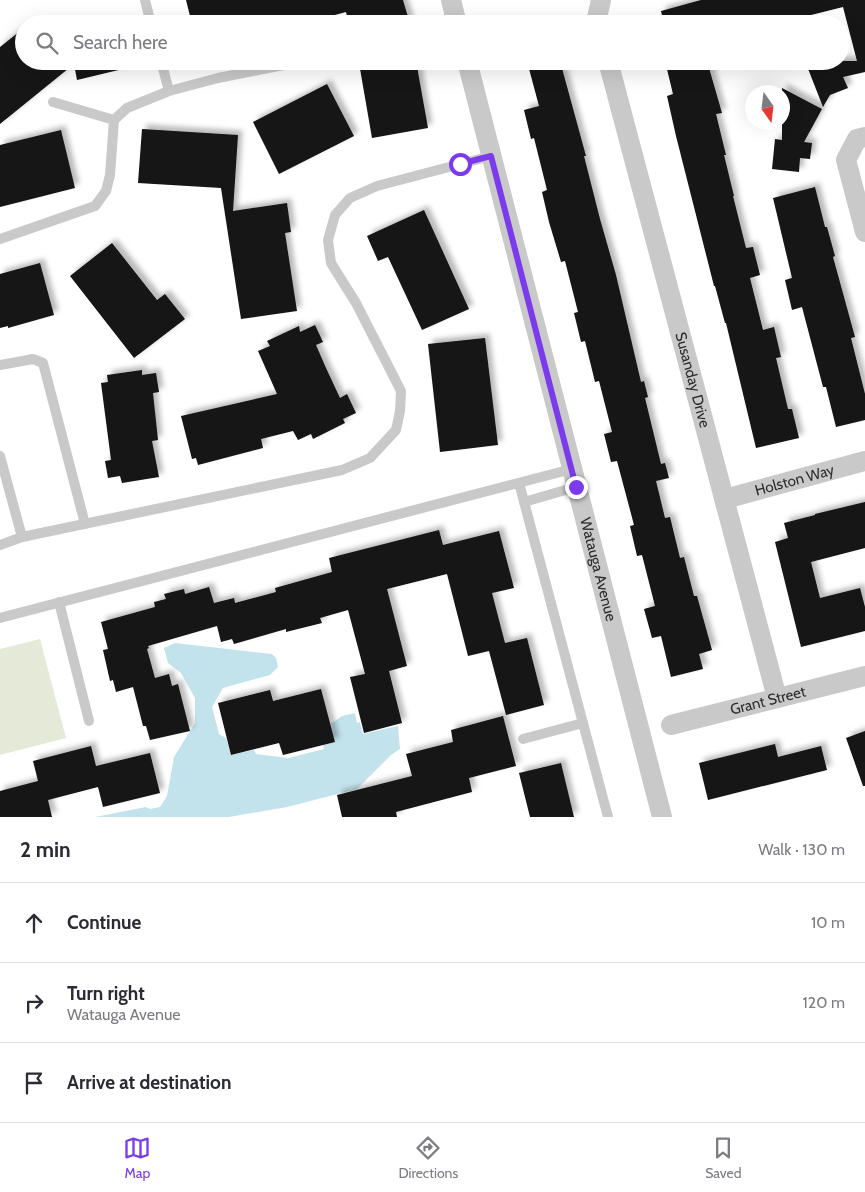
<!DOCTYPE html>
<meta charset="utf-8">
<style>
:root{--surface:#fff;--page:#f7f7f7;--text:#2b2b33;--muted:#7c7c81;--line:#e1e1e2;--accent:#7c3aed}
body{margin:0;font-family:Cabin,sans-serif;background:var(--page);color:var(--text)}
.compass{position:absolute;left:745px;top:85px;width:45px;height:45px;border-radius:50%;background:var(--surface);box-shadow:0 5px 20px #0002;rotate:166deg}
.stop{position:absolute;width:15px;height:15px;margin:-11px;border:4px solid #7c3aed;border-radius:50%;background:#fff}
.stop.end{background:#7c3aed;border-color:#fff;box-shadow:0 1px 5px #0008}
.list{margin:0;padding:0;list-style:none}
h2{display:flex;justify-content:space-between;align-items:center;height:65px;margin:0;padding:0 20px;font-size:21px}
h2 small{font-size:16px;font-weight:400;color:var(--muted)}
.list li{display:grid;grid-template-columns:32px 1fr auto;gap:15px;align-items:center;box-sizing:border-box;height:80px;padding:0 20px;border-top:1px solid var(--line)}
.list b{display:block;font-size:19px;white-space:nowrap}
.list p{margin:0;font-size:16px;white-space:nowrap;color:var(--muted)}
.list em{font-size:16px;font-style:normal;color:var(--muted)}
.icon{flex:none;width:28px;height:28px;fill:none;stroke:currentColor;stroke-width:2;stroke-linecap:round;stroke-linejoin:round}
.map{position:relative;flex:none;width:865px;height:817px;overflow:hidden}
.search{position:absolute;background:var(--surface);box-shadow:0 5px 20px #0002;left:15px;right:15px;top:15px;height:55px;display:flex;align-items:center;gap:12px;box-sizing:border-box;padding:0 18px;border-radius:28px;color:var(--muted);font-size:19px}
.sheet{height:305px;background:var(--surface)}
nav{display:flex;justify-content:space-around;align-items:center;box-sizing:border-box;height:70px;border-top:1px solid var(--line);background:var(--surface);font-size:14px;color:var(--muted)}
nav a{display:grid;justify-items:center;gap:2px}
nav .on{color:var(--accent)}
.map>svg:first-child{display:block}
.green{fill:#e5ead8}
.water{fill:#c3e3ec}
.building{fill:#131313;filter:url(#shadow)}
.lines{fill:none;stroke-linecap:round;stroke-linejoin:round}
.service{stroke:#c9c9c9;stroke-width:10}
.minor{stroke:#c9c9c9;stroke-width:20}
.route{stroke:#7c3aed;stroke-width:6}
.labels{text-anchor:middle;dominant-baseline:central;stroke-width:5;stroke-linejoin:round;paint-order:stroke}
.street-label{font-size:15px;fill:#2c2c2c;stroke:#fff}
</style>
<div class="map">
<svg width="865" height="817" viewBox="0 0 865 817">
<defs>
<filter id="shadow"><feDropShadow dx="4.5" dy="-4.5" stdDeviation="2.5" flood-color="#0004"/></filter>
</defs>
<rect width="100%" height="100%" fill="#fff"/>
<polygon class="green" points="40,639 66,738 0,755 0,649"/>
<polygon class="water" points="175,643 272,654 276,658 278,667 270,675 223,688 212,707 219,734 226,738 231,755 254,750 256,754 288,758 324,749 323,745 335,742 331,724 342,716 355,713 357,723 360,722 363,734 398,726 400,749 391,755 357,789 287,807 229,817 95,817 146,807 150,809 160,807 167,796 174,757 195,723 195,698 181,673 168,663 164,648"/>
<g class="building">
<polygon points="186,0 403,0 410,24 349,24 346,12 301,24 192,24"/>
<polygon points="701,0 865,0 865,72 843,77 848,88 830,95 823,107 805,61 857,61 843,7 795,19 794,16 764,24 664,24 661,11"/>
<polygon points="24,28 24,61 130,61 131,67 77,80 74,64 0,124 0,47"/>
<polygon points="370,61 416,61 428,128 372,138 359,63"/>
<polygon points="545,61 560,61 586,156 584,156 600,219 616,275 641,382 644,381 648,397 645,398 661,464 665,463 669,478 656,481 665,518 670,517 680,558 684,557 694,596 697,596 712,650 699,654 703,669 671,677 661,636 652,638 644,609 655,606 642,555 637,556 630,526 634,525 617,461 611,462 604,434 612,432 599,381 595,382 585,341 581,342 574,313 578,312 565,261 561,262 549,222 542,192 547,190 534,138 531,139 524,110 539,106 528,65"/>
<polygon points="665,61 707,61 722,113 716,114 726,155 724,155 734,196 733,196 746,248 753,247 760,275 750,278 763,330 774,327 781,357 776,358 788,409 792,409 799,438 756,448 726,323 725,323 715,286 714,286 676,136 667,96 673,94"/>
<polygon points="327,84 354,136 279,174 253,122"/>
<polygon points="782,88 822,109 804,142 812,143 810,159 800,158 799,172 772,169 775,139 782,140"/>
<polygon points="142,129 238,135 233,211 287,203 291,232 285,233 297,311 241,319 221,188 138,183"/>
<polygon points="61,130 75,188 0,207 0,145"/>
<polygon points="815,187 825,227 827,227 835,256 833,257 855,337 851,338 865,394 865,420 836,427 826,387 823,387 802,307 792,310 785,280 792,278 773,198"/>
<polygon points="424,210 469,309 422,330 388,257 378,261 367,236"/>
<polygon points="112,243 157,300 165,294 185,319 134,358 70,276"/>
<polygon points="40,263 54,315 8,328 8,326 0,328 0,274"/>
<polygon points="315,325 323,342 316,345 326,368 340,398 347,394 356,413 343,419 345,423 313,439 311,434 298,440 293,431 261,439 263,448 198,465 196,458 192,459 181,416 277,394 258,351 270,346 267,341 299,326 300,332"/>
<polygon points="485,338 498,445 440,452 428,344"/>
<polygon points="142,370 142,375 156,373 159,392 153,393 158,440 152,441 159,477 122,483 120,476 108,478 105,461 111,460 101,383 108,382 107,375"/>
<polygon points="865,502 865,548 811,562 820,598 860,588 865,607 865,631 801,647 775,542 788,538 784,523 815,515 815,514"/>
<polygon points="439,530 443,545 499,531 514,588 492,593 505,643 527,638 544,705 506,715 489,651 468,656 447,574 387,589 407,666 389,671 402,723 364,733 350,677 365,674 348,610 320,618 322,623 286,632 286,629 234,644 232,639 221,642 217,626 148,646 149,648 147,649 155,678 169,674 172,686 178,684 190,731 150,740 146,726 143,726 133,687 116,692 113,680 110,681 103,650 108,649 101,622 155,607 154,602 166,599 164,594 184,589 185,594 209,587 214,603 234,598 235,603 276,592 275,588 332,572 329,558"/>
<polygon points="321,689 335,742 283,755 279,743 231,755 218,703 270,690 273,701"/>
<polygon points="503,716 516,766 469,778 472,792 396,812 397,817 342,817 337,795 412,776 406,754 453,742 451,730"/>
<polygon points="865,731 865,786 863,786 846,738"/>
<polygon points="775,744 778,757 821,746 827,770 708,800 699,763"/>
<polygon points="91,746 96,766 150,753 160,793 103,807 98,787 48,800 52,817 0,817 0,791 38,781 33,761"/>
<polygon points="561,763 574,817 530,817 519,773"/>
</g>
<g class="lines">
<g class="service">
<polyline points="145,0 151,24"/>
<polyline points="161,61 169,91"/>
<polyline points="53,102 114,120"/>
<polyline points="0,239 95,206 106,191 110,175 114,120 127,108 169,91 218,78 304,61"/>
<polyline points="0,365 33,359 43,363 85,524"/>
<polyline points="0,456 22,537"/>
<polyline points="519,483 608,817"/>
<polyline points="524,502 576,487"/>
<polyline points="0,545 22,537 342,470 370,458 396,430 400,411 401,391 356,303 331,263 328,240 335,215 350,198 377,186 491,156"/>
<polyline points="59,602 89,721"/>
<polyline points="0,618 572,469"/>
<polyline points="523,739 583,723"/>
</g>
<g class="minor">
<polyline points="451,0 457,24"/>
<polyline points="598,24 597,18 601,0"/>
<path id="s1" d="M467,61l195,756"/>
<path id="s2" d="M608,61l169,637"/>
<polyline points="865,137 857,139 846,160 865,232"/>
<path id="s3" d="M725,499l140,-38"/>
<path id="s4" d="M671,725l194,-49"/>
</g>
</g>
<g class="lines">
<polyline class="route" points="460,164 491,156 576,487"/>
</g>
<g class="labels">
<g class="street-label">
<text stroke="none"><textPath href="#s2" startOffset="330">Susanday Drive</textPath></text>
<text stroke="none"><textPath href="#s3" startOffset="72">Holston Way</textPath></text>
<text stroke="none"><textPath href="#s1" startOffset="525">Watauga Avenue</textPath></text>
<text stroke="none"><textPath href="#s4" startOffset="100">Grant Street</textPath></text>
</g>
</g>
</svg>
<svg class="compass" viewBox="-18 -18 36 36"><path d="M0-13l5 13h-10z" fill="#e53935"/><path d="M0 13l5-13h-10z" fill="#7c7c81"/></svg>
<div class="stop" style="left:460px;top:164px"></div>
<div class="stop end" style="left:576px;top:487px"></div>
<div class="search"><svg class="icon" aria-label="search" viewBox="0 0 24 24"><circle cx="10" cy="10" r="6"/><path d="M15 15l6 6"/></svg>Search here</div>
</div>
<section class="sheet">
<h2>2 min<small>Walk · 130 m</small></h2>
<ul class="list">
<li><svg class="icon" aria-label="ahead" viewBox="0 0 24 24"><path d="M12 20V5M6 11l6-6 6 6"/></svg><div><b>Continue</b></div><em>10 m</em></li>
<li><svg class="icon" aria-label="right" viewBox="0 0 24 24"><path d="M7 20v-9h11M14 6l5 5-5 5"/></svg><div><b>Turn right</b><p>Watauga Avenue</p></div><em>120 m</em></li>
<li><svg class="icon" aria-label="arrive" viewBox="0 0 24 24"><path d="M6 21V4h12l-3 4 3 4H6"/></svg><div><b>Arrive at destination</b></div></li>
</ul>
</section>
<nav>
<a class="on"><svg class="icon" aria-label="map" viewBox="0 0 24 24"><path d="M3 6l6-2 6 2 6-2v14l-6 2-6-2-6 2zM9 4v14M15 6v14"/></svg>Map</a>
<a><svg class="icon" aria-label="directions" viewBox="0 0 24 24"><path d="M12 3l9 9-9 9-9-9zM9 14v-3h6M13 9l2 2-2 2"/></svg>Directions</a>
<a><svg class="icon" aria-label="saved" viewBox="0 0 24 24"><path d="M7 4h10v16l-5-4-5 4z"/></svg>Saved</a>
</nav>
